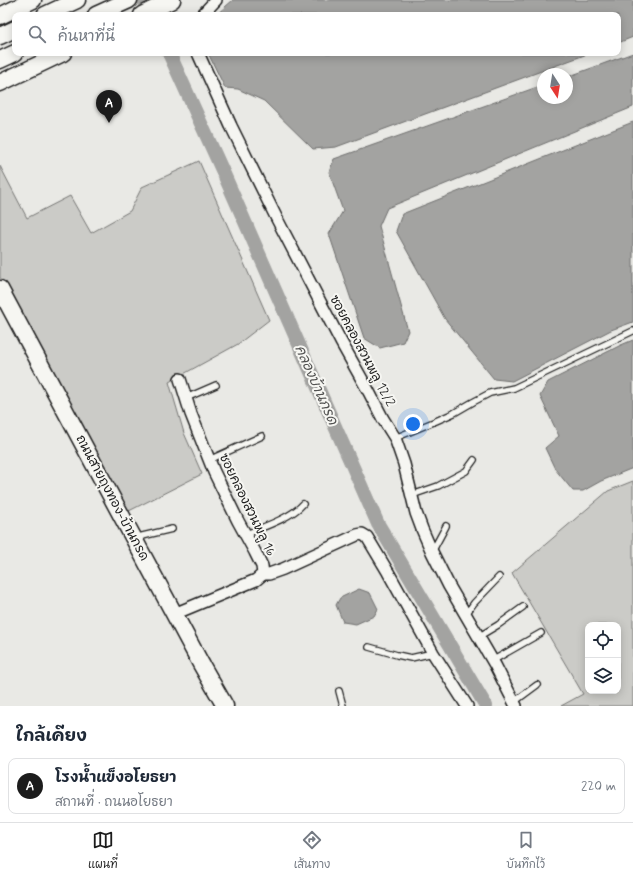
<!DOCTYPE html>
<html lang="th">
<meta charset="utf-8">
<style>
:root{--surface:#fff;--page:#f2f2f3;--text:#1f2937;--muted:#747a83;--line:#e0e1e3;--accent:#1c1c1c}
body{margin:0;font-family:Mynerve,"Playpen Sans Thai",sans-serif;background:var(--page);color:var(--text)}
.controls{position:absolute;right:12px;bottom:12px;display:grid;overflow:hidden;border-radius:8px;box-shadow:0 2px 10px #0003}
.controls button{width:36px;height:36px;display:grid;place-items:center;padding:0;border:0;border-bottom:1px solid var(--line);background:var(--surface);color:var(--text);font:20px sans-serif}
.compass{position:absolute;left:537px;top:68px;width:36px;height:36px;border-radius:50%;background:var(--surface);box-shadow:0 2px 10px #0003;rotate:168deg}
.you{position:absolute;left:413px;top:424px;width:14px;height:14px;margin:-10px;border:3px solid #fff;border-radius:50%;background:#1a73e8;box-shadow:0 0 0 6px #1a73e833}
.badge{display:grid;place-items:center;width:26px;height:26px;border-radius:50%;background:var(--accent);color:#fff;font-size:13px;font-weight:700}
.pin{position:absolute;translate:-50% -33px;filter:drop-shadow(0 1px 2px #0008)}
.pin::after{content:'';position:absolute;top:21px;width:14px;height:12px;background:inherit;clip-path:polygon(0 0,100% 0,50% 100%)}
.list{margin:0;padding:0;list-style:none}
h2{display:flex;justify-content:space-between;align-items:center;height:52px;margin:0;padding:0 16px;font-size:17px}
h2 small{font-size:13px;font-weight:400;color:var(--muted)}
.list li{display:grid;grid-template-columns:26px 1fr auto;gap:12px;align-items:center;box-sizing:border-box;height:56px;margin:0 8px 8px;padding:0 8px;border:1px solid var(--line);border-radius:8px}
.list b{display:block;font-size:15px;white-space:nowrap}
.list p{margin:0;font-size:13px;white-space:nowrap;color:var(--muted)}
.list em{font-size:13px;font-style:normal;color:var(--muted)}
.icon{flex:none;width:22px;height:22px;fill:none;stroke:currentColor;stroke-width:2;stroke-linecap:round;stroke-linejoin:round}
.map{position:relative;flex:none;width:633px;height:706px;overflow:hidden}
.search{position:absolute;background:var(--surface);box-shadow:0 2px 10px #0003;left:12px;right:12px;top:12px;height:44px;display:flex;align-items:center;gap:10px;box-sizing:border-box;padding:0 14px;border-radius:8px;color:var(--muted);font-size:15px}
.sheet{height:116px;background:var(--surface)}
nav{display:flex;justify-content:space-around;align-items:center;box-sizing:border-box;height:56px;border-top:1px solid var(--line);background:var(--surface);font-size:11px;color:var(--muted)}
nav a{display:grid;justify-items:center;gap:2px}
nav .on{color:var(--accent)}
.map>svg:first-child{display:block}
.green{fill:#cbcbc7;stroke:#747472;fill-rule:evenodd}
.water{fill:#a3a3a1;stroke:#6d6d6c}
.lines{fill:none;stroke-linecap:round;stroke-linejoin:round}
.canal{stroke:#a3a3a1;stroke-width:14}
.lane-casing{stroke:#1c1c1c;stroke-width:8}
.street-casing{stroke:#1c1c1c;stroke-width:14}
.secondary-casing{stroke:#1c1c1c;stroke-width:19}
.lane{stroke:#f6f6f2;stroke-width:5.5}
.street{stroke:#f6f6f2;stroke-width:11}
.secondary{stroke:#f6f6f2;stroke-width:16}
.labels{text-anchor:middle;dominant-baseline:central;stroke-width:4;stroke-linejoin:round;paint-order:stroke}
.street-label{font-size:13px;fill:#1c1c1c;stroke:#f6f6f2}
.water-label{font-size:14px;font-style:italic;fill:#525251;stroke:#f6f6f2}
</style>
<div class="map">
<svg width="633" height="706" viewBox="0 0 633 706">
<rect width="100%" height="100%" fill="#e9e9e5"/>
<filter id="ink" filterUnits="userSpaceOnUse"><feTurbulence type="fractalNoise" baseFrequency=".025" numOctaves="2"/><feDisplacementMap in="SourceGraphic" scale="8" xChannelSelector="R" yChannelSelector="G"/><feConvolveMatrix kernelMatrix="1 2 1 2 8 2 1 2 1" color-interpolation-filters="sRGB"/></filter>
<g filter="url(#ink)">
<g class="green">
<polygon points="199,161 269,320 238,344 169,382 184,433 202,474 125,513 71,412 0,277 0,166 27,218 70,196 91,233 130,211 142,187"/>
<path d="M633,481v225h-72l22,-12 -71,-121 96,-82zM588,625h30v66h-30z"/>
</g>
<g class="water">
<polygon points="233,0 633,0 633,37 618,43 618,15 216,15"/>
<polygon points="208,53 590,53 336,147 313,149 264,101 238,89 225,88"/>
<polygon points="633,53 633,107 387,208 379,226 408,331 403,342 380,348 364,338 329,234 343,211 329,172 334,159 543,85 543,98 567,98 567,77"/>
<polygon points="633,122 633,322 611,330 512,381 494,379 445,319 396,231 402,214"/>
<polygon points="633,340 633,468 601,481 583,491 573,491 555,469 545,448 559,436 540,396 548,382 621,345"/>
<polygon points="359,589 370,593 378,609 374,616 356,624 343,622 336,605 340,598"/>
</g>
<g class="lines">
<g class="canal">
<polyline points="143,0 151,15"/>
<polyline points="169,53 223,172 378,524 486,706"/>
</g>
<g class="lane-casing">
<g id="lane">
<polyline points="186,398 216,385"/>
<polyline points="395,438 436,421 454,413 473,402 490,393 514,388 633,331"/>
<polyline points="209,460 262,436"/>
<polyline points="412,495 438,486 466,471 474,460"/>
<path d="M246,534c17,-7 45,-16 57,-30"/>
<polyline points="134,538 172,529"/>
<polyline points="432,552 446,526"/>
<polyline points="466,614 474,603 499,577"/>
<polyline points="478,637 498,625 523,607"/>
<polyline points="369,647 397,655 411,658 433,653"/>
<polyline points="492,661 541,633"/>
<polyline points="339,691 343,706"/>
<polyline points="514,702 537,685"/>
</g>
</g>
<g class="street-casing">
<g id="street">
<polyline points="202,15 216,0"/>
<polyline points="198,53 231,126 277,219 341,342 369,392 383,419 395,438 404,464 416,513 422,529 432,552 449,586 495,665 516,706"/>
<polyline points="263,574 269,574 283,569 357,535 362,534 367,537 388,572 433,653 467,706"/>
<polyline points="174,614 256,580 263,574 262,566 255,552 238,521 214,472 191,414 180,379"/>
</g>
</g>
<g class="secondary-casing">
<g id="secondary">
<polyline points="45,15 77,0"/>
<polyline points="96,15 129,0"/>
<polyline points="142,15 172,0"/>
<polyline points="0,16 33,0"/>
<polyline points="0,36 15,29"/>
<polyline points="0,60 15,53"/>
<polyline points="0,83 63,53"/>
<polyline points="0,289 201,664 225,706"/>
</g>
</g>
<use href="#lane" class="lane"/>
<use href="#street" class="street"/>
<use href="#secondary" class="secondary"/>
</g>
</g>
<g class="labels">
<g class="street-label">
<text transform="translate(362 351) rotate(62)">ซอยคลองสวนพลู 12/2</text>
<text transform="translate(112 498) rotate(62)">ถนนสายถุงทอง-บ้านกรด</text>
<text transform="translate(247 505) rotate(64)">ซอยคลองสวนพลู 16</text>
</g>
<g class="water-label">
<text transform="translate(316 385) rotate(66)">คลองบ้านกรด</text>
</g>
</g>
</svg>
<div class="controls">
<button><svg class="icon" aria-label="locate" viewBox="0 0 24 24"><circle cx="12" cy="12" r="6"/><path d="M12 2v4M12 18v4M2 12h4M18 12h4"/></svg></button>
<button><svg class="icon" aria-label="layers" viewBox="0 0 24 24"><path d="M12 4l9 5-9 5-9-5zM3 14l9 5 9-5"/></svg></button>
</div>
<svg class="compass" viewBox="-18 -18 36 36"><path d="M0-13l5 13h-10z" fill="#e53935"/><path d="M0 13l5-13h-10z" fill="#747a83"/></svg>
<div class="you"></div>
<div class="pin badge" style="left:109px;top:123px">A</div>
<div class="search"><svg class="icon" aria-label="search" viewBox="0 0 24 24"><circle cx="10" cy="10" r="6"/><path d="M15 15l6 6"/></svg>ค้นหาที่นี่</div>
</div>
<section class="sheet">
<h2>ใกล้เคียง<small></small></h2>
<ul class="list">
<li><span class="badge">A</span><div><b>โรงน้ำแข็งอโยธยา</b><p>สถานที่ · ถนนอโยธยา</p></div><em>220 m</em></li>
</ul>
</section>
<nav>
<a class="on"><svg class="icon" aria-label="map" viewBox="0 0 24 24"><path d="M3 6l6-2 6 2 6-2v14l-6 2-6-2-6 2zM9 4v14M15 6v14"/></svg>แผนที่</a>
<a><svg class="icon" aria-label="directions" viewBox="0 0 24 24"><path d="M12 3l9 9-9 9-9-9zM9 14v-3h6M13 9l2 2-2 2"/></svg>เส้นทาง</a>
<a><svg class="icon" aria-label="saved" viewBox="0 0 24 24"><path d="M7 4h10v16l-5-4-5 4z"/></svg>บันทึกไว้</a>
</nav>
